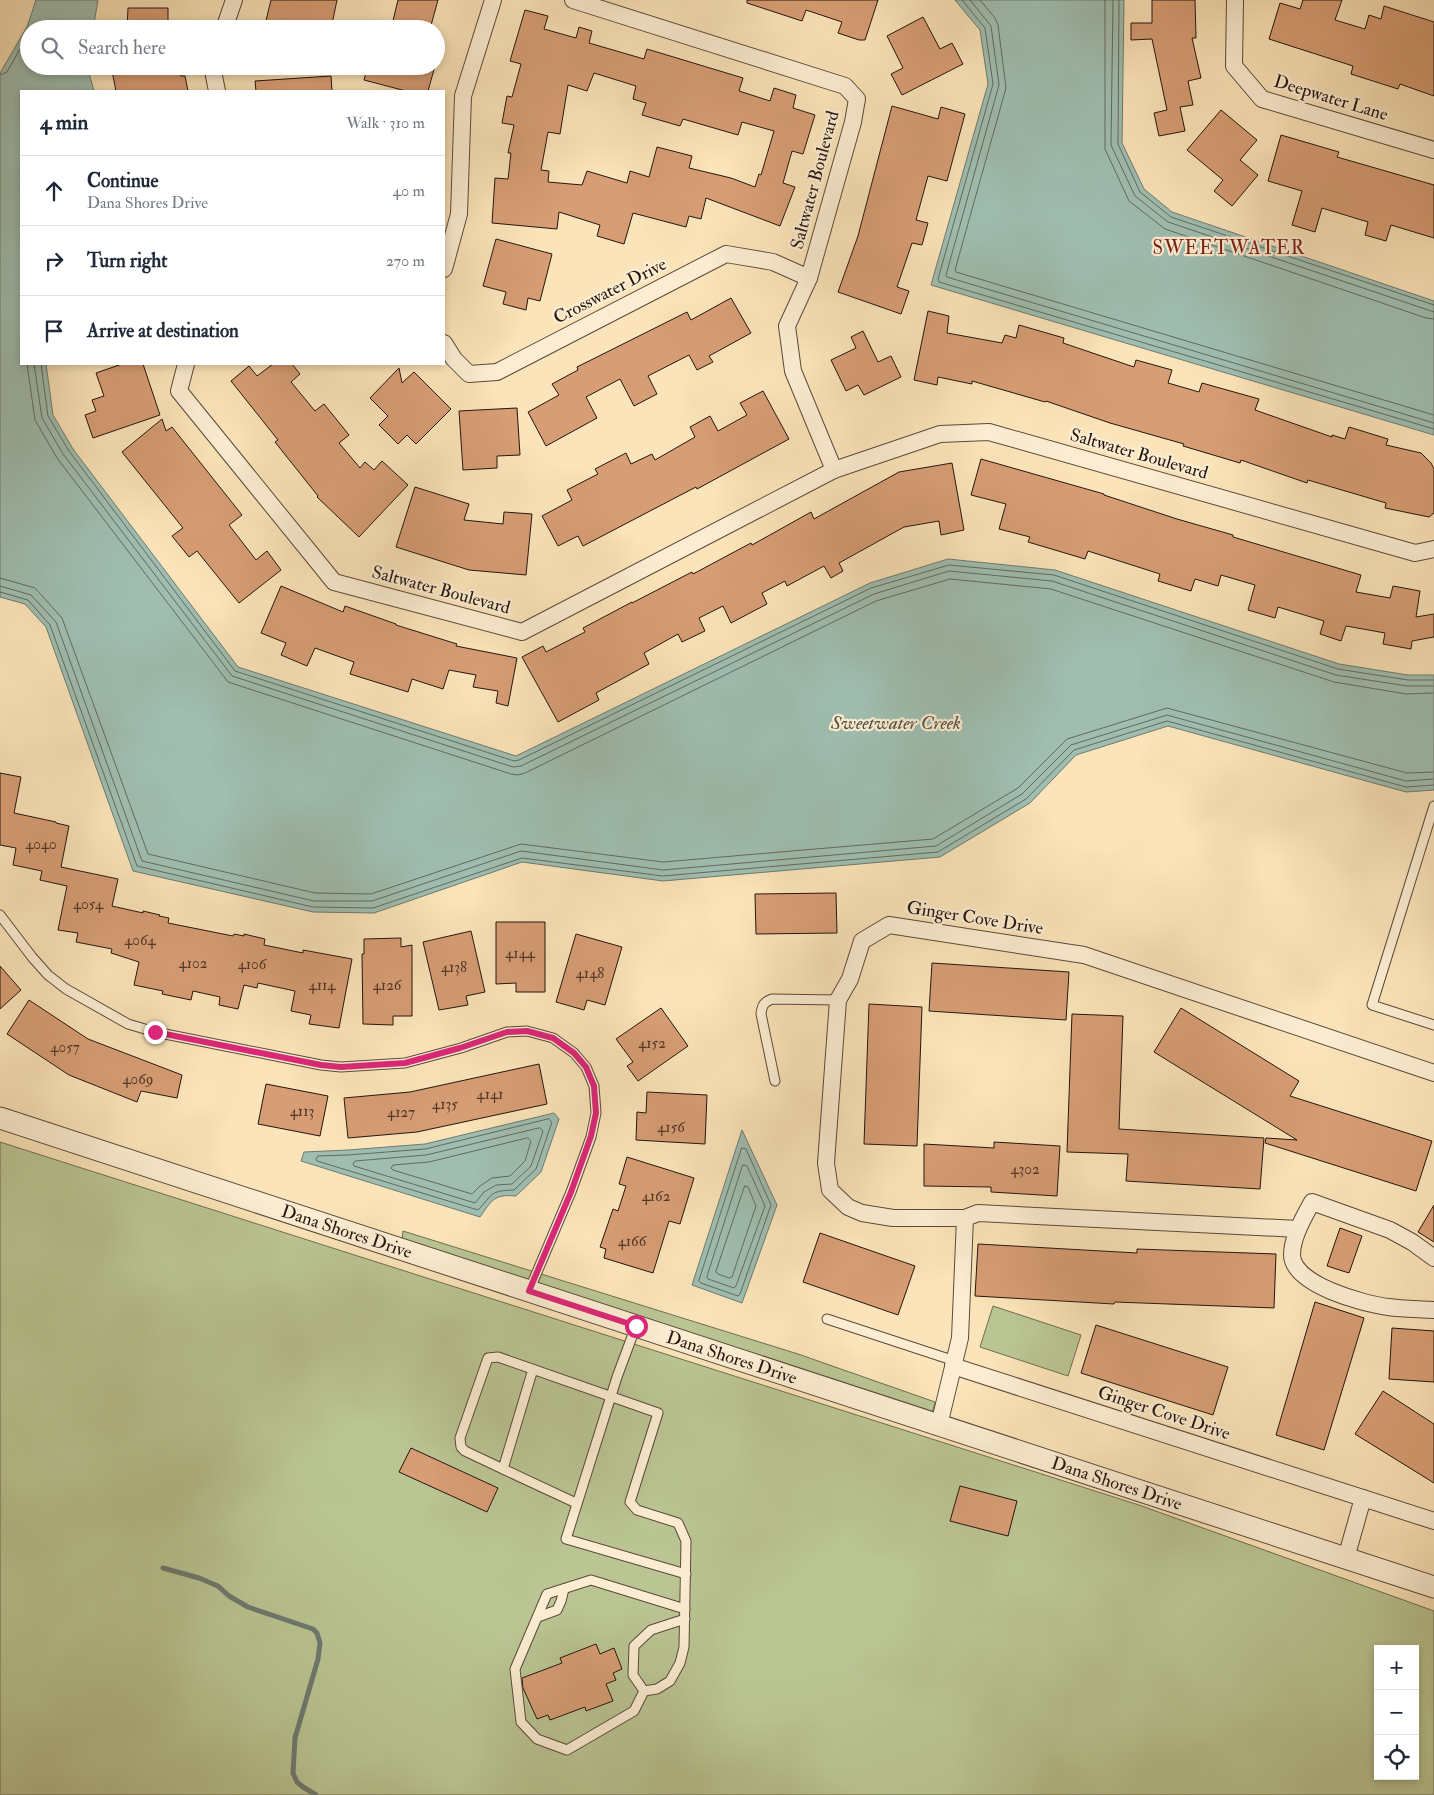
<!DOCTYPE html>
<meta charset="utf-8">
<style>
:root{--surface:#fff;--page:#f6f6f7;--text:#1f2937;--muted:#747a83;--line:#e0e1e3}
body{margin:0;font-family:"IM FELL Double Pica",serif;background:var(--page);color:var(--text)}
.controls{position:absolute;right:15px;bottom:15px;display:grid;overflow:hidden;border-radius:0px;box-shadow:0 2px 8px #0003}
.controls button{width:45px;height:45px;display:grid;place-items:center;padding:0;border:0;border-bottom:1px solid var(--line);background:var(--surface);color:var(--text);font:25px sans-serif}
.stop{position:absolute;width:15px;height:15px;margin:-11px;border:4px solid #db2777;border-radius:50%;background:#fff}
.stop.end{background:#db2777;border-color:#fff;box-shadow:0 1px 5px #0008}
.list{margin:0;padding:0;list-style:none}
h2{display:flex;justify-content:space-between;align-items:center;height:65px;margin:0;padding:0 20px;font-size:21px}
h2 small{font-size:16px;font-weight:400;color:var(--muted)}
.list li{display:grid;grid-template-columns:32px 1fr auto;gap:15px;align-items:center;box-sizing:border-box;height:70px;padding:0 20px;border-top:1px solid var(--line)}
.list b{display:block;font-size:19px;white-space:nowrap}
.list p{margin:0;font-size:16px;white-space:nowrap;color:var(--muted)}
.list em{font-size:16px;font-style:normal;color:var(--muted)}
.icon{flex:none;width:28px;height:28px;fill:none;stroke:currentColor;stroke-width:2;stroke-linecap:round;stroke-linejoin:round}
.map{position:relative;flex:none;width:1434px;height:1795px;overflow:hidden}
.search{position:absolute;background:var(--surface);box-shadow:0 2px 8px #0003;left:20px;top:20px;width:425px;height:55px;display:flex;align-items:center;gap:12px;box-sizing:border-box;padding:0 18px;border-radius:28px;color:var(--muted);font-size:19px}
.panel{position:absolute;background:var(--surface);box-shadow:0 2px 8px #0003;left:20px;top:90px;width:425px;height:275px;border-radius:0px}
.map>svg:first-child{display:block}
.green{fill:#bac593;stroke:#6f6d51;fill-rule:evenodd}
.water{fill:#9fbeb1;stroke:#6e7a70}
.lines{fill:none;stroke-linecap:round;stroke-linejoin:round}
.shore{stroke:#626a60;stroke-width:1}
.stream{stroke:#6e7a70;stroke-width:5}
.building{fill:#d79d74;stroke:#24150f;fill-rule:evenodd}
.service-casing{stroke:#5a493a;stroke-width:11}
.minor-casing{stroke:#5a493a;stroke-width:18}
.tertiary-casing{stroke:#5a493a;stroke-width:23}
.service{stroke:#fcedd2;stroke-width:9}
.minor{stroke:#fcedd2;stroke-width:16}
.tertiary{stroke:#fcedd2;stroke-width:21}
.route{stroke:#db2777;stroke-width:6}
.labels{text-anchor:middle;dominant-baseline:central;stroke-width:4.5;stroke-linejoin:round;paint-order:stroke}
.number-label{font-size:15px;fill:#513728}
.street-label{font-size:18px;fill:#24150f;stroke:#fcedd2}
.neighbourhood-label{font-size:19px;letter-spacing:1px;fill:#7a1f14;stroke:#fcedd2}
.water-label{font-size:19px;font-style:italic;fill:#4f5048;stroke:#fcedd2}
</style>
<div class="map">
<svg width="1434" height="1795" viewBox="0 0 1434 1795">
<rect width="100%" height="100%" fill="#fbe4b9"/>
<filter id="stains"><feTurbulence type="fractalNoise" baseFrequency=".004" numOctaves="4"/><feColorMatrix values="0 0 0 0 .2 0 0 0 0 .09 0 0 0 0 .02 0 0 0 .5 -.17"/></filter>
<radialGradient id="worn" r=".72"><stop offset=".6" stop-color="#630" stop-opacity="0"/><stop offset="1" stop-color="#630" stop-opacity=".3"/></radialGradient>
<g class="green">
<path d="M0,1142l1139,363 295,106v184h-1434zM1378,1649h37v127h-37z"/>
<polygon points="403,1231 798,1354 935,1402 932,1414 402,1241"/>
<polygon points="993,1306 1081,1335 1068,1376 980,1347"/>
</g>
<g class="water">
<polygon points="36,0 98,0 93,29 29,29 29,66 87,66 94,91 21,91 21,364 46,364 53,415 73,449 238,667 516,756 870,583 948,559 1055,570 1339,664 1408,675 1434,675 1434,790 1406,792 1168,726 1076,755 1030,803 940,857 663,881 522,862 374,913 313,912 133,871 46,627 25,604 0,597 0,73 27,27"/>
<polygon points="955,0 1124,0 1122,143 1144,189 1172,212 1434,301 1434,435 931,285 988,84 980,30"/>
<path d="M554,1113l5,6 -18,53 -25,24c-22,-2 -24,4 -36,21l-179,-56 3,-9 44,-2 77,-6z"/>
<polygon points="742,1130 777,1205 742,1303 692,1285"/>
</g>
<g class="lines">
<g class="shore">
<polyline points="962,0 985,28 993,84 938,279 939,282 1434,429"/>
<polyline points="970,0 991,26 999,85 946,275 947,277 1434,423"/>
<polyline points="980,0 995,18 998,25 1006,88 955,270 956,272 1434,415"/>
<polyline points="1105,0 1105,149 1129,201 1165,229 1426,318 1434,319"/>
<polyline points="1113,0 1111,145 1135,196 1168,222 1434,312"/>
<polyline points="1119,0 1118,144 1140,192 1171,217 1434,305"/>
<polyline points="0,75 7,72 29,33"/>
<polyline points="27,364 35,420 57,458 228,682 511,774 518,775 525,773 876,601 950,579 1051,589 1334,682 1406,694 1434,693"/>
<polyline points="34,364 42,418 63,454 232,676 513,767 521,766 874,594 949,571 1052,581 1336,675 1407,686 1434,686"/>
<polyline points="41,364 48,416 69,451 235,671 514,761 519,760 871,588 949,565 1054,575 1338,669 1408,680 1434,680"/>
<polyline points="0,578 35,588 62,618 148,854 315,893 371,894 521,844 663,862 933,839 1018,788 1067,739 1167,708 1407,773 1434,772"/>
<polyline points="0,586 31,595 56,622 142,861 314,901 372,901 521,851 663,870 936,846 1022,794 1071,745 1167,715 1406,781 1434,779"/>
<polyline points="0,592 28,600 50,625 137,866 313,907 373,908 522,858 663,876 938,852 1026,799 1074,750 1167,721 1406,787 1434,785"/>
<path d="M549,1119l3,3 -16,47 -22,21c-26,1 -20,4 -36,20l-161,-49 -1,-2 2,-3 30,-1 77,-6z"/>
<polygon points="540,1128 543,1131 531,1166 512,1184 496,1185 484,1192 475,1203 354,1166 353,1164 355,1161 426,1155"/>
<polygon points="528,1138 531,1141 525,1161 510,1176 492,1178 480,1186 472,1194 393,1170 391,1168 393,1165 429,1162"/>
<polygon points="742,1148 746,1149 771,1205 740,1294 738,1296 701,1283 699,1281"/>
<polygon points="743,1165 747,1166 765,1206 736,1286 734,1288 708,1279 707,1277"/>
<polygon points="745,1186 748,1187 756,1206 732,1277 729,1278 718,1274 716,1272"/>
</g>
<polyline class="stream" points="163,1568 199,1578 218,1586 229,1596 248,1607 313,1629 317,1633 320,1643 318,1659 295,1738 293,1773 297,1782 303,1787 316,1795"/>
</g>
<g class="building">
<polygon points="271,0 337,0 331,29 264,29"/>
<polygon points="398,0 438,0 430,29 391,29"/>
<polygon points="747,0 878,0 865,40 859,40 838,33 842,22 806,10 802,21 747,3"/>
<polygon points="1152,0 1195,0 1196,38 1192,38 1201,78 1188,81 1193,105 1180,107 1185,131 1159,136 1154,113 1167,110 1152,39 1131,40 1131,23 1152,23"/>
<polygon points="1303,0 1342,0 1335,20 1365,29 1369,15 1381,19 1384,6 1434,22 1434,96 1400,84 1398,89 1351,74 1353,66 1269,39 1280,3 1300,9"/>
<polygon points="128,8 168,8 168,29 127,29"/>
<path d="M525,10l23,6 -4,13 32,9 3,-11 13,4 -3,12 55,16 3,-10 96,29 -4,13 31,10 4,-13 22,7 -3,13 22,7 -12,39 -11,-3 -9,32 12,4 -15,39 -74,-28 -5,21 -12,-3 -3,11 -53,-14 -9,31 -27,-8 3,-11 -41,-13 -2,17 -65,-6 3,-45 13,1 3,-26h-3l6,-28 -12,-2 5,-27 5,1 9,-33 -11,-3zM594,73l42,13 -3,13 13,4 -4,12 38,11 3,-7 55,16 4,-13 32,9 -13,44 -2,-1 -4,13 -24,-9 -42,-10 3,-12 -35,-9 -8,30 -19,-6 -3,12 -40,-12 -5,14 -34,-3 1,-11 -8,-1 7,-38 12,2 8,-49 19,6z"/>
<polygon points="923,17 940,49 952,43 963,64 902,95 891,74 903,68 887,36"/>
<polygon points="111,66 181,66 181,76 185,76 188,91 116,91"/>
<polygon points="368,66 435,66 428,91 406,91 364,80"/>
<polygon points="331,76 332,91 256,91 255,81"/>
<polygon points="892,106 938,119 941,107 965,114 947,181 928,176 916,220 928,223 922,245 912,243 897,287 909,291 901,314 838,292 858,236"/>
<polygon points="1221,110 1257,140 1240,160 1258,175 1232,206 1214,191 1223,180 1187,150"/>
<polygon points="1281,135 1339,152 1337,157 1434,185 1434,238 1391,225 1386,241 1365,235 1368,222 1322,208 1315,232 1292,225 1302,191 1268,181"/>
<polygon points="496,239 552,254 540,301 528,298 526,310 503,304 506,292 483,286"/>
<polygon points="731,298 751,333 709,356 713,362 697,370 689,355 648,376 657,394 634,406 620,379 586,397 597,418 546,446 528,412 559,395 552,384 578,370 577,367 687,312 691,320"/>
<polygon points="928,311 949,316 947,333 1002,343 1005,335 1016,338 1019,325 1064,338 1063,343 1134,367 1136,360 1172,370 1168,383 1199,392 1202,383 1259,399 1255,410 1332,437 1332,435 1345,439 1349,427 1388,439 1386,445 1421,453 1431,463 1434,469 1434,513 1429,517 1385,508 1386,503 1308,480 1307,483 1241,460 1240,463 1183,446 1184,444 1110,423 1046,401 1045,402 972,381 972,384 938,377 937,385 914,380"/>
<polygon points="863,331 878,362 891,356 901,377 864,395 858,385 846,391 831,360 856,348 851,337"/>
<polygon points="122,364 143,364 160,415 93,438 85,415 96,411 92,400 104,396 96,373"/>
<polygon points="273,364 292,364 300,374 291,382 315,411 324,404 349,435 339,443 360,468 365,462 374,470 382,461 408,485 359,537 317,497 318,496 275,442 278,440 231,381 249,366 257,376"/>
<polygon points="399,368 402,383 414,372 451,409 416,444 407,435 398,444 379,425 388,416 370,398"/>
<polygon points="763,391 789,439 697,489 696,487 583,546 578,536 558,546 542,516 572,500 567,490 598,474 595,469 626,453 631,464 652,454 655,460 695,437 690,427 710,416 718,431 747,415 740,403"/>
<polygon points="517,408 520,455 497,456 497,468 463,470 459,411"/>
<polygon points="162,419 166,431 172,427 242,515 229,525 256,560 267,551 281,570 239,603 197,551 189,557 172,536 183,528 122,452"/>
<polygon points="981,459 1104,494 1104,495 1177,519 1233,535 1233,537 1361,575 1356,592 1390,598 1393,586 1420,591 1416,617 1434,614 1434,637 1412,641 1411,649 1383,644 1385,633 1346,626 1341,641 1320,634 1324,621 1278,607 1275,618 1248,610 1255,585 1221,575 1218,586 1195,579 1191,591 1158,581 1160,574 1088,551 1085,559 1028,542 1030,537 999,529 1006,504 971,495"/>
<polygon points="952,463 964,530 941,535 939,521 904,527 839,563 843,571 831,578 824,566 787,586 785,581 762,593 767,604 731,623 723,606 699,618 705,631 682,642 678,634 644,653 649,664 596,693 599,700 558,722 522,657 543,646 546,652 585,632 583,628 632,602 632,603 692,572 693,574 751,543 752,545 811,512 814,519 899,472"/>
<polygon points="415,487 469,504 464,520 503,524 504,512 532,514 526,575 469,570 396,547"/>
<polygon points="281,586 343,612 345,606 396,624 396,625 457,644 456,646 517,658 508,706 496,703 498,691 473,687 476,675 449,670 443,689 412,679 408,692 350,674 354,662 315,648 307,666 281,655 286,643 261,633"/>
<polygon points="0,773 21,777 14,813 56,822 56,823 69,826 61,867 118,879 112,906 143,913 143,911 160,915 159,916 169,918 168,923 233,936 234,934 244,936 244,934 265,939 264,945 303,953 303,950 352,959 339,1028 309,1024 311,1015 291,1011 295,991 258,983 257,988 244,985 238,1009 219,1005 220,997 193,991 191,1000 162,994 163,991 134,985 139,962 111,953 112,949 76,942 78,933 58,930 67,886 40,880 42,871 13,865 16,848 0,845"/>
<polygon points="836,893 837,933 756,934 755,894"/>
<polygon points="496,922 545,922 545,992 516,992 516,983 496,984"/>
<polygon points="471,931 485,992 466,996 468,1005 439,1010 423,942"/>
<polygon points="576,934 622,947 605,1005 587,1000 584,1010 556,1002"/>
<polygon points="401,938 401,947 412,945 412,1016 393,1016 393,1025 363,1024 362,954 364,954 364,939"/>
<polygon points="932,963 1069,972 1066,1020 929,1011"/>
<polygon points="0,966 21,990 0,1009"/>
<polygon points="29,1000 88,1039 182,1075 177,1098 141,1091 137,1102 69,1075 7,1034"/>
<polygon points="869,1004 922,1007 917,1146 864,1144"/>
<polygon points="661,1008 688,1046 638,1081 627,1066 633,1062 616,1039"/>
<polygon points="1181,1008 1299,1081 1290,1096 1432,1141 1416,1191 1265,1143 1266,1138 1297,1140 1154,1052"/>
<polygon points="1072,1014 1123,1016 1119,1129 1264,1138 1260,1189 1126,1181 1128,1154 1067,1152"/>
<polygon points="539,1064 547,1104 417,1132 348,1138 344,1098 410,1092"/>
<polygon points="266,1084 328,1096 320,1136 258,1124"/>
<polygon points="647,1092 707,1095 705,1144 636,1140 637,1112 646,1113"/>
<polygon points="994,1142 1060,1146 1057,1196 991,1192 991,1187 924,1186 924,1144 994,1148"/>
<polygon points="627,1157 694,1178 680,1224 669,1221 653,1273 604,1258 606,1249 600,1247 613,1209 618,1211 626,1186 619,1184"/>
<polygon points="1434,1205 1434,1242 1418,1232"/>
<polygon points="1340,1228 1362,1236 1349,1273 1327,1266"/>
<polygon points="820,1233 915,1266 898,1315 803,1282"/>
<polygon points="978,1244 1137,1253 1137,1249 1276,1254 1274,1308 1115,1302 1114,1304 975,1296"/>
<polygon points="1315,1302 1364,1318 1324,1450 1276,1435"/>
<polygon points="1096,1325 1228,1367 1213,1415 1081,1373"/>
<polygon points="1392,1328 1434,1331 1434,1382 1389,1379"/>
<polygon points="1383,1391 1434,1424 1434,1483 1355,1434"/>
<polygon points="411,1448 498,1488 487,1512 399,1472"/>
<polygon points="960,1486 1017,1501 1008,1536 950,1521"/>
<polygon points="596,1644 600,1654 614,1648 622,1669 613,1673 616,1680 606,1684 613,1701 586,1711 585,1707 550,1720 548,1715 537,1719 523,1688 522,1678 562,1663 560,1658"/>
</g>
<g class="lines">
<g class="service-casing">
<g id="service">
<polyline points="1434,806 1372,1005 1434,1025"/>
<polyline points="0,915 32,957 48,975 66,989 128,1024 155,1032 321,1065 341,1067 405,1063 461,1048 507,1032 527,1031 553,1038 574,1053 586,1067 594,1086 596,1113 591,1137 571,1192 529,1291"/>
<path d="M775,1081l-14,-67c1,-9 3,-12 11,-15l66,1"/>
<polyline points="827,1319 955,1361"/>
<polyline points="636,1326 617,1377 566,1539 686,1574"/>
<polyline points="533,1369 503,1469 465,1451 461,1447 460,1438 488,1358 498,1357 658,1413 630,1502 637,1510 678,1523 686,1541 684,1647 680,1663 670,1681 657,1689 644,1691 633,1675 634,1646 651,1630 685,1619"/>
<polyline points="503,1469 576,1503"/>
<polyline points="538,1617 557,1610 561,1601 564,1589"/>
<polyline points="644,1691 634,1711 567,1750 537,1739 521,1722 515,1669 547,1594 591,1580 685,1609"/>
</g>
</g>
<g class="minor-casing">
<g id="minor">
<polyline points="573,0 845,86 857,99 853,122 809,278 787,326 793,371 834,470"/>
<polyline points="1235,0 1234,66 1262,99 1434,150"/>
<polyline points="224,29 234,0"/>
<polyline points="212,66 217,91"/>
<polyline points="444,269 459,214 463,96 493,0"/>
<polyline points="444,343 454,359 469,374 497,372 726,254 773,262 809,278"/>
<polyline points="186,364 179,391 334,582 522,632 834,470 940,434 989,432 1415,553 1434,549"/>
<polyline points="1298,1229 978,1213 965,1218 893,1218 862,1213 848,1207 830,1190 826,1163 838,1000 850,979 862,941 889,925 1084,955 1434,1073"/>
<path d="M1434,1258l-22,-16 -22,-12 -78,-28c-8,15 -20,35 -20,53 1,30 72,49 96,52 15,2 31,2 46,3"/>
<polyline points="953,1366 1434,1521"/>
<polyline points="939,1425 960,1338 965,1218"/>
<polyline points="1346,1558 1363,1498"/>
</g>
</g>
<g class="tertiary-casing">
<g id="tertiary">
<path id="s1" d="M0,1118l1434,469"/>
</g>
</g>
<use href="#service" class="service"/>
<use href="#minor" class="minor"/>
<use href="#tertiary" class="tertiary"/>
</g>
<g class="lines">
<polyline class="route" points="155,1032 321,1065 341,1067 405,1063 460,1048 507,1032 527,1031 553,1038 574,1053 586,1067 594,1086 596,1113 591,1136 571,1192 529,1291 636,1326"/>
</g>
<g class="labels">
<g class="number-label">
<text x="41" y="844">4040</text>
<text x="88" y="904">4054</text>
<text x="140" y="940">4064</text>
<text x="520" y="953">4144</text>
<text x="193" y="963">4102</text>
<text x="252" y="964">4106</text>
<text x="454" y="967">4138</text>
<text x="590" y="973">4148</text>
<text x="322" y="985">4114</text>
<text x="387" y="985">4126</text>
<text x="652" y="1043">4152</text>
<text x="65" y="1047">4057</text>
<text x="138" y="1079">4069</text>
<text x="490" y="1094">4141</text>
<text x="445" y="1104">4135</text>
<text x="302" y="1111">4113</text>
<text x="401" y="1112">4127</text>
<text x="671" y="1127">4156</text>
<text x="1025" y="1169">4302</text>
<text x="656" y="1196">4162</text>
<text x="632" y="1241">4166</text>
</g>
<g class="street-label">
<text transform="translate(1331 98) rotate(17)">Deepwater Lane</text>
<text transform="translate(815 180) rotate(-75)">Saltwater Boulevard</text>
<text transform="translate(610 291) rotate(-27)">Crosswater Drive</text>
<text transform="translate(1139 454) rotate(16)">Saltwater Boulevard</text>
<text transform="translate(441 590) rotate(15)">Saltwater Boulevard</text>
<text transform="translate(975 918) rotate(9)">Ginger Cove Drive</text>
<text stroke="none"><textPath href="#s1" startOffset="365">Dana Shores Drive</textPath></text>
<text stroke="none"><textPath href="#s1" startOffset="770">Dana Shores Drive</textPath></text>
<text transform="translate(1164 1413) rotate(18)">Ginger Cove Drive</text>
<text stroke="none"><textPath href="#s1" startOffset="1175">Dana Shores Drive</textPath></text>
</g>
<g class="neighbourhood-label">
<text x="1229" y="248">SWEETWATER</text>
</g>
<g class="water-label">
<text x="896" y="723">Sweetwater Creek</text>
</g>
</g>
<rect width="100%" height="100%" filter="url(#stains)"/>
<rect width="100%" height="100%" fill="url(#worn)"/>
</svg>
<div class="controls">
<button>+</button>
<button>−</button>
<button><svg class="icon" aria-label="locate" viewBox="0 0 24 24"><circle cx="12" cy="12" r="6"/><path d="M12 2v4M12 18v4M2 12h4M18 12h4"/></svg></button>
</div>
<div class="stop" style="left:636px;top:1326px"></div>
<div class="stop end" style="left:155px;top:1032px"></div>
<div class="search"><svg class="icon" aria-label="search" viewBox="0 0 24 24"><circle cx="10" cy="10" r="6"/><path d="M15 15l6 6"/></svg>Search here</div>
<section class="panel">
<h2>4 min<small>Walk · 310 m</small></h2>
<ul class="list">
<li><svg class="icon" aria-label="ahead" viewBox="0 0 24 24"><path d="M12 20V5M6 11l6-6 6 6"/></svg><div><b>Continue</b><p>Dana Shores Drive</p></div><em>40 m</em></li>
<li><svg class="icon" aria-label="right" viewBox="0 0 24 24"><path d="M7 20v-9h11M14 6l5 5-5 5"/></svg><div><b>Turn right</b></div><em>270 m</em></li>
<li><svg class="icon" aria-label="arrive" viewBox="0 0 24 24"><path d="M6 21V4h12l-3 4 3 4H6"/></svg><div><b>Arrive at destination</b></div></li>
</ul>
</section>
</div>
